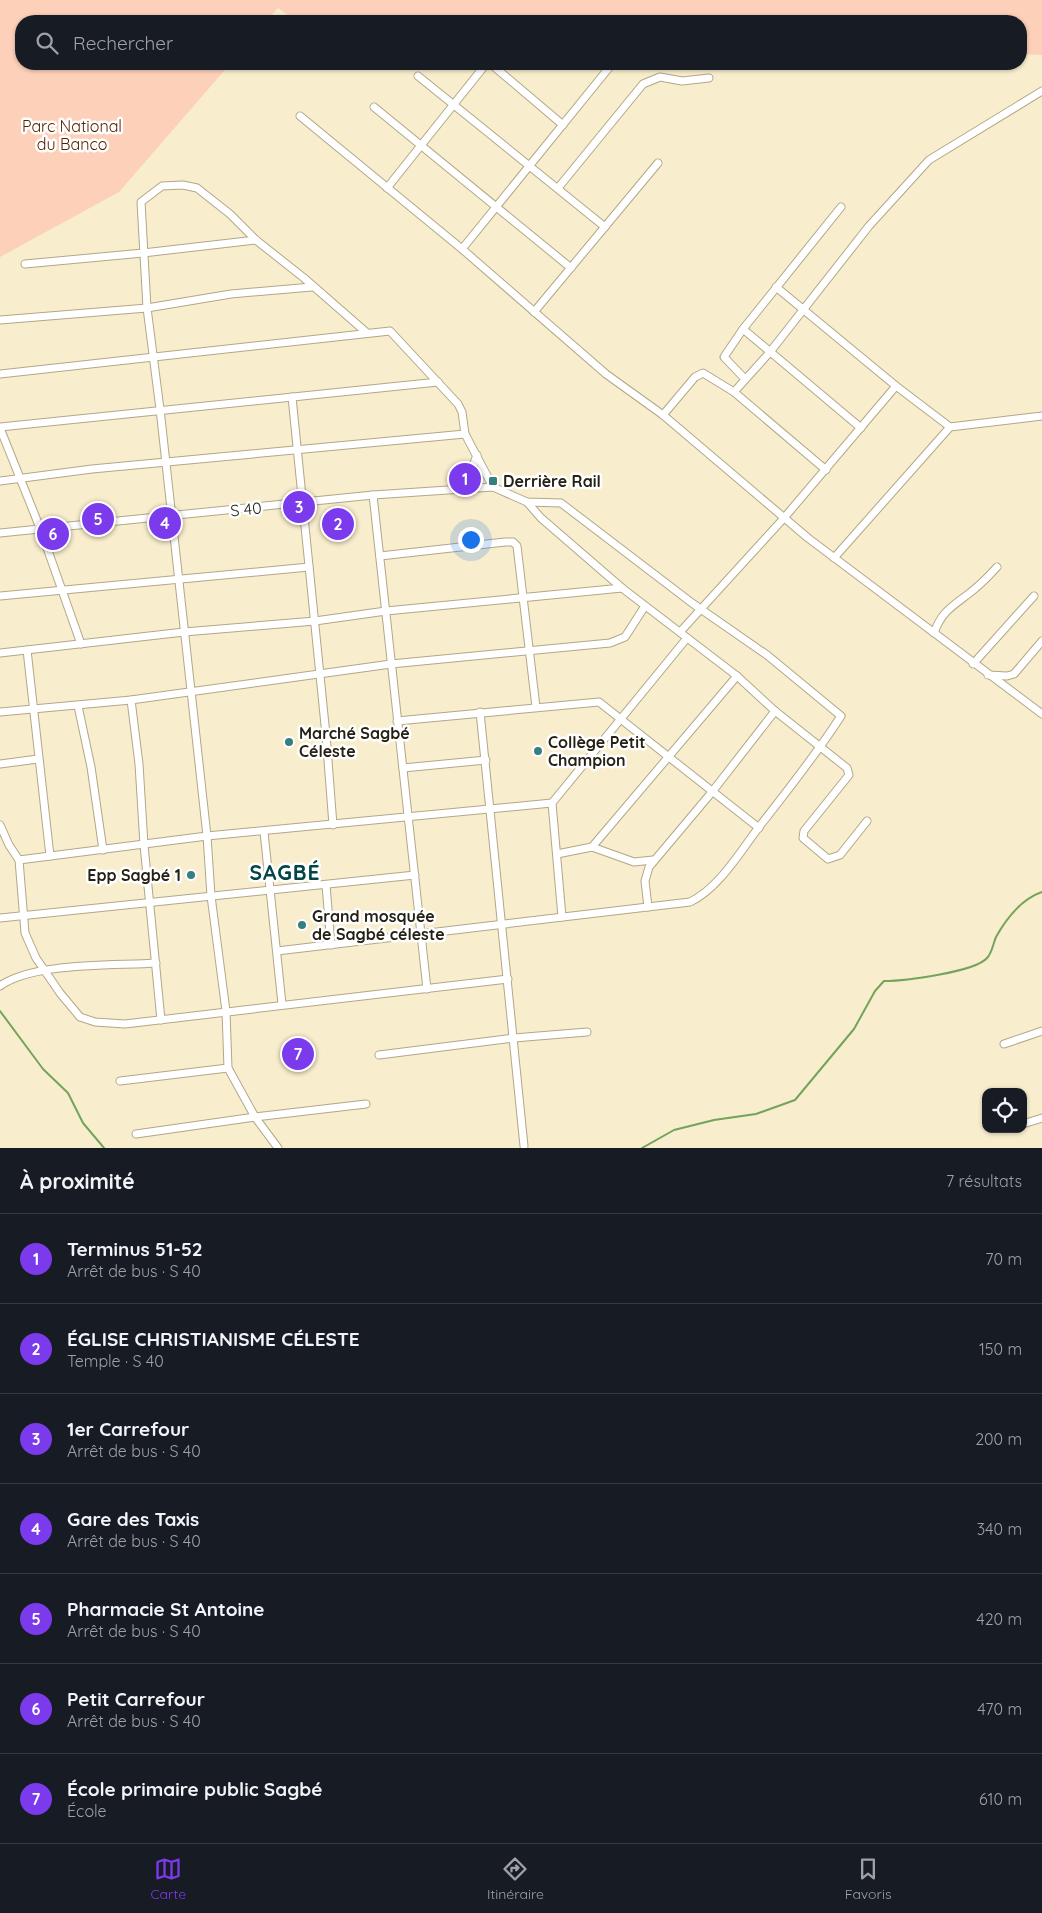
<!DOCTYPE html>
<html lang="fr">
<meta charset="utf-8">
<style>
:root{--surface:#171b24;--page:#242831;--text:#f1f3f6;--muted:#9ea1a6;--line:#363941;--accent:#7c3aed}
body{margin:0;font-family:Quicksand,sans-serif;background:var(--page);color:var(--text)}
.controls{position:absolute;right:15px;bottom:15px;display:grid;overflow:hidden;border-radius:10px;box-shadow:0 1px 4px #0004}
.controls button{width:45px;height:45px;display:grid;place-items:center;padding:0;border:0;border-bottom:1px solid var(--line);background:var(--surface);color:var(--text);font:25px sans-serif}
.you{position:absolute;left:470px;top:539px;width:18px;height:18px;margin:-12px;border:4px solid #fff;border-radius:50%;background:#1a73e8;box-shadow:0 0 0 8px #1a73e833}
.badge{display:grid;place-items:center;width:32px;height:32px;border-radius:50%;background:var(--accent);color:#fff;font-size:16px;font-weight:700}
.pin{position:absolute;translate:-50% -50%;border:2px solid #fff;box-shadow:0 1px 5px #0006}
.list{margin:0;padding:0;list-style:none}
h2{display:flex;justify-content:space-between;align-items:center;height:65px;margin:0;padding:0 20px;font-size:21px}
h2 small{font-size:16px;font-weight:400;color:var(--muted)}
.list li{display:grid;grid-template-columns:32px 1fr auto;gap:15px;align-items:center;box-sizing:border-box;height:90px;padding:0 20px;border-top:1px solid var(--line)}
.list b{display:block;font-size:19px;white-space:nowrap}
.list p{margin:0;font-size:16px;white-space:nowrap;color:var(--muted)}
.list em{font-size:16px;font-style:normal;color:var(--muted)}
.icon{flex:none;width:28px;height:28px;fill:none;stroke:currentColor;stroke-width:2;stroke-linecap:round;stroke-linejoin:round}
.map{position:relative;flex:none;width:1042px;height:1148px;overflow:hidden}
.search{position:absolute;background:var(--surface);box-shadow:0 1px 4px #0004;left:15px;right:15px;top:15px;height:55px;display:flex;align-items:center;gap:12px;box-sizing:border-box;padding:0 18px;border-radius:20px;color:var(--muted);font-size:19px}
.sheet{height:695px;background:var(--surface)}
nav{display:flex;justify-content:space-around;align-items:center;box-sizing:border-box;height:70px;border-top:1px solid var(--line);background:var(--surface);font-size:14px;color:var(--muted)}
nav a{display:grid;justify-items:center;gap:2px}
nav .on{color:var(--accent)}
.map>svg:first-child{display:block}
.green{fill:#fdd0b9}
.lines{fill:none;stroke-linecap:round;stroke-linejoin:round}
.stream{stroke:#74a45b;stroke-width:2}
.street-casing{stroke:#b2a788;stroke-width:9}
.street{stroke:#fff;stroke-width:7}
.poi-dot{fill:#357e82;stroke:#fff;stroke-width:2}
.labels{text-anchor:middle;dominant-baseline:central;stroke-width:5;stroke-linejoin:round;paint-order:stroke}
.park-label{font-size:16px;fill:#542200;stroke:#fff}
.poi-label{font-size:16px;font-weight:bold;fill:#252115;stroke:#fff;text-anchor:start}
.street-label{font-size:16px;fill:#252115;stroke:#fff}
.district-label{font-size:21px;font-weight:bold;letter-spacing:1px;fill:#014548;stroke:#fff}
</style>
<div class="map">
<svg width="1042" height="1148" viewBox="0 0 1042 1148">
<rect width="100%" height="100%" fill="#f8edcc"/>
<polygon class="green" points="0,0 1042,0 1042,55 1021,54 1021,21 296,21 278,8 266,21 21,21 21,64 230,64 119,192 0,257"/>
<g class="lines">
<g class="stream">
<polyline points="0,1011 43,1069 68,1093 83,1123 104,1148"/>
<path d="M642,1148l32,-18 40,-10 42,-6 39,-14 59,-71 21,-38 9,-10c20,0 91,-9 103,-23 5,-5 6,-14 9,-21 10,-18 26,-38 46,-45"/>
</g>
<g class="street-casing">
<g id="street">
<polyline points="491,64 563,125"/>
<polyline points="418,76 605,227"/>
<polyline points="374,107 571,268"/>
<polyline points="300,116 462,249 606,374 663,415 808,538 1042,714"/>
<polyline points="387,188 486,64"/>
<polyline points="558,188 643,84 660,77 682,81 709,78"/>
<polyline points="841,207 743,329 861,428"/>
<polyline points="462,249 612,64"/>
<polyline points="25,264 143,253 256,240"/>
<polyline points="776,287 896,386 950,427 1042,416"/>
<polyline points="534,312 658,163"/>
<polyline points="0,320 147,308 231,294 312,287"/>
<polyline points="743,329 724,357 745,379"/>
<path d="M0,374l390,-43 68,73 4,8 3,22 28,53 34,15 34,1 131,100 75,52 74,61c-25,39 -54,75 -82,111 -19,25 -40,61 -69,75l-413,49"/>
<polyline points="734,392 770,352 869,226 929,160 1042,91"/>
<polyline points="292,397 326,735 333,825"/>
<polyline points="663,415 695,377 703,373 734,392 826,470"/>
<polyline points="0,427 438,382"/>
<polyline points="0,428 40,528 81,644"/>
<polyline points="0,481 92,469 465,434"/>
<polyline points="464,489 477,455"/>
<polyline points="373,495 427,989"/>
<polyline points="527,502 541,518 622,588 737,676 775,711 847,768 849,775 804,831 803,838 828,859 840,855 867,821"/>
<polyline points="0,533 373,495 493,487"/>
<polyline points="380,556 505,542 513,542 517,546 536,707"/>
<polyline points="834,558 950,427"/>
<polyline points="0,596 309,567"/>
<polyline points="680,632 784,518 896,386"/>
<path d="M934,633c7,-20 17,-26 33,-38 11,-8 21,-18 30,-28"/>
<polyline points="27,650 50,856"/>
<polyline points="0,653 184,632 315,621 386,611 622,588"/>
<polyline points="973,664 1034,596"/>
<polyline points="988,675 1007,676 1014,674 1042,641"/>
<polyline points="131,700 139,764 144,845 161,1020"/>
<polyline points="78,706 91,767 103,850"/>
<polyline points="0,712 131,700 391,664 610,643 625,637 645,606"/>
<polyline points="480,712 524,1146"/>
<polyline points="397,721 599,702 759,828"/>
<polyline points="0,764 38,759"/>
<polyline points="403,768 486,760"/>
<polyline points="0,825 9,845 19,860 25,933 36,958 60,993 80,1017 95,1022 125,1024 508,979"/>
<polyline points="264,832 282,1004"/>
<polyline points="592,847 737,676"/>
<polyline points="557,854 592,847 634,862 653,860"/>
<polyline points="19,860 207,836 552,803"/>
<polyline points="326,885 331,945"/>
<polyline points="648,907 645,881 649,867 712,792 775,711"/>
<polyline points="562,917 552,803 687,638"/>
<polyline points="0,918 415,875"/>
<path d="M0,986c33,-24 115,-20 156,-23"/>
<polyline points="1004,1044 1042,1031"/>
<polyline points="379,1055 514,1038 587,1032"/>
<polyline points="120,1081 228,1068"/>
<polyline points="1023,1124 1042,1118"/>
<polyline points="136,1134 255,1117 366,1104"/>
<polyline points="278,1148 255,1117 228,1068 226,1011 211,896 207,836 160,409 147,308 141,202 162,186 183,185 197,188 230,214 256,240 304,278 367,333"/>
</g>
</g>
<use href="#street" class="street"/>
</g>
<g class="poi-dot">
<rect x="488" y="476" width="10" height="10" rx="2.5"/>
<circle cx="289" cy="742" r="5"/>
<circle cx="538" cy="751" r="5"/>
<circle cx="191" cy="875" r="5"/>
<circle cx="302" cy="925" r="5"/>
</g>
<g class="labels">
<g class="park-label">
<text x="72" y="126">Parc National<tspan x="72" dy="18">du Banco</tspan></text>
</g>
<g class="poi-label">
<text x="503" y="481">Derrière Rail</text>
<text x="299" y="733">Marché Sagbé<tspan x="299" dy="18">Céleste</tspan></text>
<text x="548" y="742">Collège Petit<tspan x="548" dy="18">Champion</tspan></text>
<text x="181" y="875" text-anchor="end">Epp Sagbé 1</text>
<text x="312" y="916">Grand mosquée<tspan x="312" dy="18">de Sagbé céleste</tspan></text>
</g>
<g class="street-label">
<text transform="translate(246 509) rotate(-6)">S 40</text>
</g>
<g class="district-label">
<text x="285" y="872">SAGBÉ</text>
</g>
</g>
</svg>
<div class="controls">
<button><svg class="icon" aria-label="locate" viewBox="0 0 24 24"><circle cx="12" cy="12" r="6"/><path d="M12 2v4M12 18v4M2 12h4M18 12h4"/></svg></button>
</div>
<div class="you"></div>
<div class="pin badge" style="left:465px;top:479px">1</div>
<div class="pin badge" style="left:338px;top:524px">2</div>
<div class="pin badge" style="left:299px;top:507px">3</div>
<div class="pin badge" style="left:165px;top:523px">4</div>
<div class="pin badge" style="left:98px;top:519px">5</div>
<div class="pin badge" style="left:53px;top:534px">6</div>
<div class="pin badge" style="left:298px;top:1054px">7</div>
<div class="search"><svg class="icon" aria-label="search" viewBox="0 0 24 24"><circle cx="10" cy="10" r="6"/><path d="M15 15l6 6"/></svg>Rechercher</div>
</div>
<section class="sheet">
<h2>À proximité<small>7 résultats</small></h2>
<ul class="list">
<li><span class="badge">1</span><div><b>Terminus 51-52</b><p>Arrêt de bus · S 40</p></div><em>70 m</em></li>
<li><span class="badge">2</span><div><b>ÉGLISE CHRISTIANISME CÉLESTE</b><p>Temple · S 40</p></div><em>150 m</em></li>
<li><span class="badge">3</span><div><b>1er Carrefour</b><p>Arrêt de bus · S 40</p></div><em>200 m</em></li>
<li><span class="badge">4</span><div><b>Gare des Taxis</b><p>Arrêt de bus · S 40</p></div><em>340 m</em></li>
<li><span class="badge">5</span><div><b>Pharmacie St Antoine</b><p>Arrêt de bus · S 40</p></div><em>420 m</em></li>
<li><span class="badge">6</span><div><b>Petit Carrefour</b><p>Arrêt de bus · S 40</p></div><em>470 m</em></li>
<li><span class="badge">7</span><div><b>École primaire public Sagbé</b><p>École</p></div><em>610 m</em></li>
</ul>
</section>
<nav>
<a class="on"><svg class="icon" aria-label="map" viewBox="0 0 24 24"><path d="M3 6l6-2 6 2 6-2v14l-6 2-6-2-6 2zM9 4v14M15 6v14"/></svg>Carte</a>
<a><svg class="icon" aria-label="directions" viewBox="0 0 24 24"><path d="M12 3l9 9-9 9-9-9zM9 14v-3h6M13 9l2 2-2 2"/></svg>Itinéraire</a>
<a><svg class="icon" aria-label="saved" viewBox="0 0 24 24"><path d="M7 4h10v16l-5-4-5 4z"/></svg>Favoris</a>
</nav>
